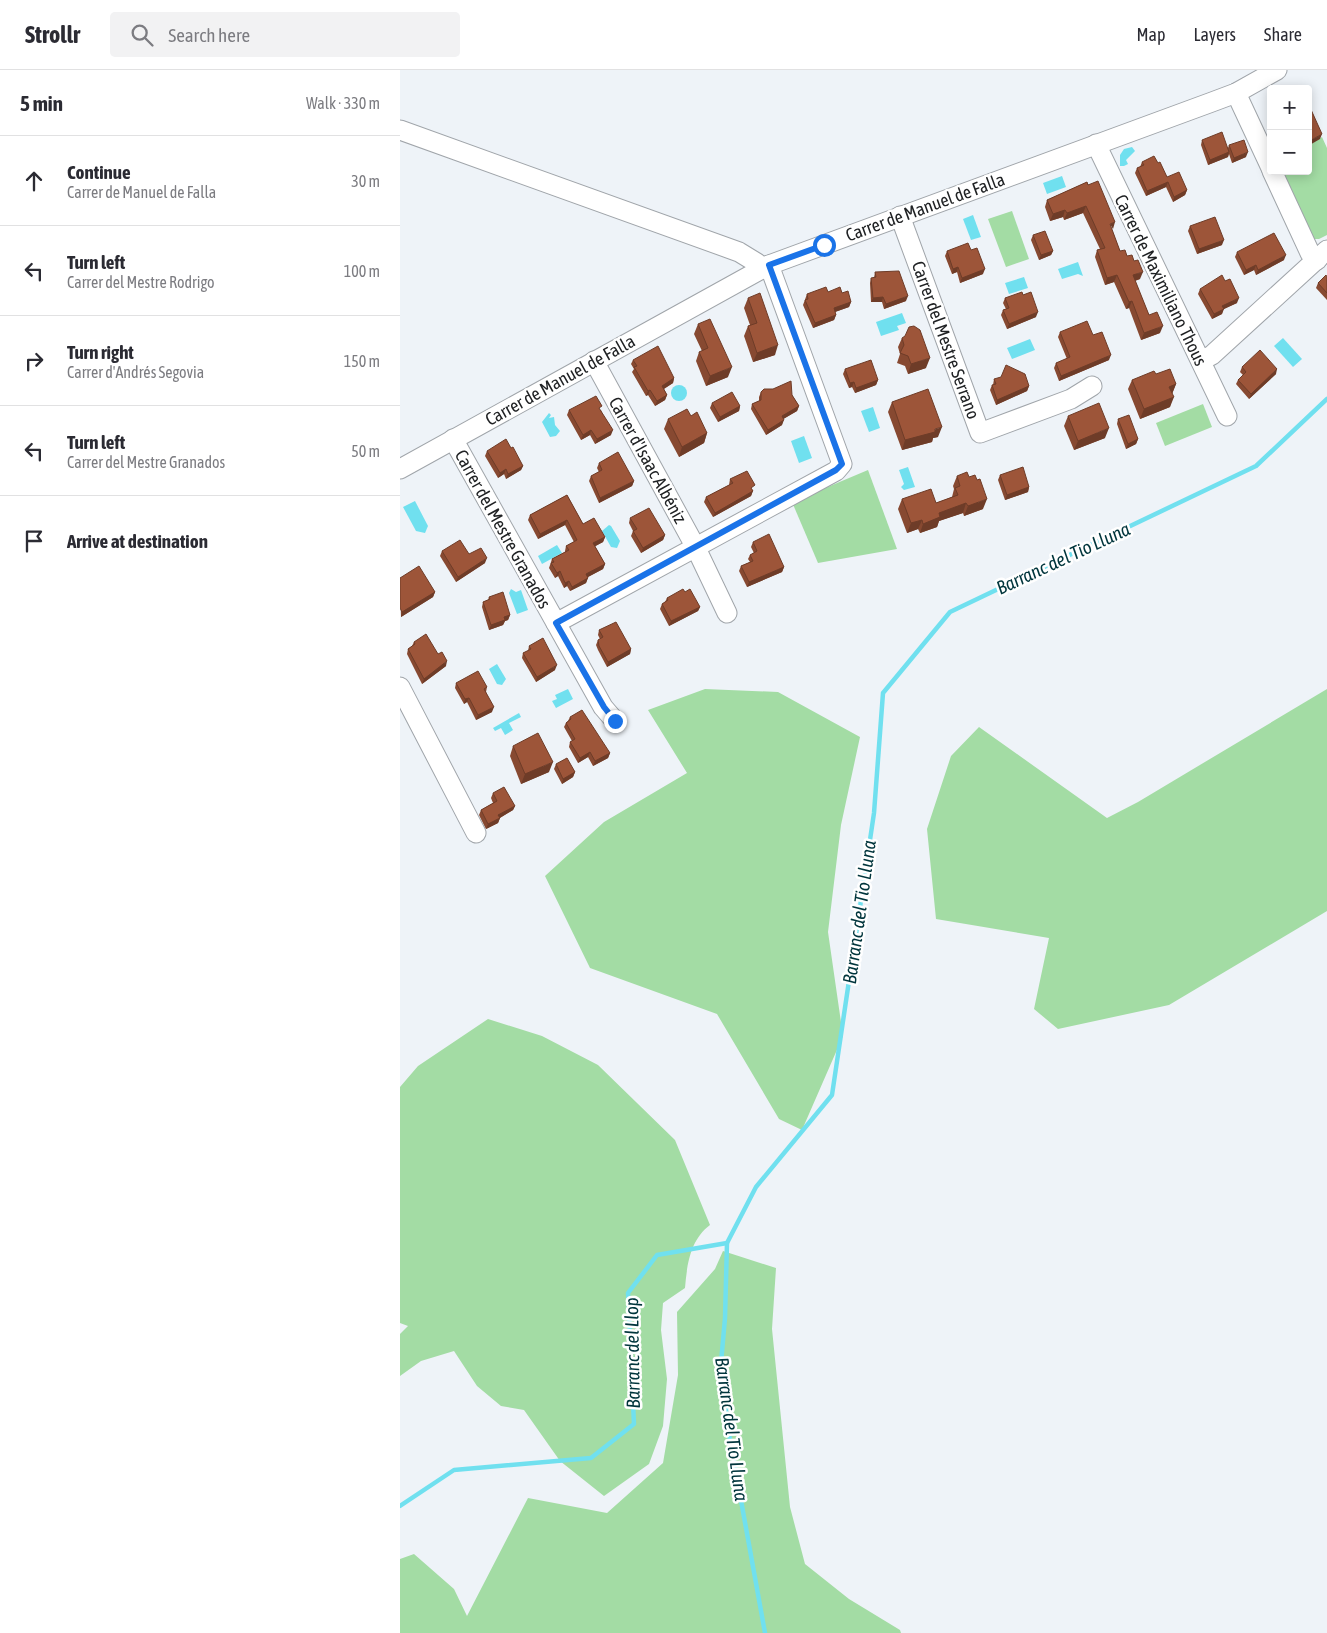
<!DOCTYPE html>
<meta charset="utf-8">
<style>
:root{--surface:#fff;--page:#f2f2f3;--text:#2b2b33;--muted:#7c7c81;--line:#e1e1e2}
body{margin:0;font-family:"Asap Condensed",sans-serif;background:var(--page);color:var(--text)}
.controls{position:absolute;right:15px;top:15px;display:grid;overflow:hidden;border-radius:5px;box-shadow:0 2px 12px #0003}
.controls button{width:45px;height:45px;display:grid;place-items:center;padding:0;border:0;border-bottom:1px solid var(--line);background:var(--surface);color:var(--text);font:25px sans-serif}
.stop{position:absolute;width:15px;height:15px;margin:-11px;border:4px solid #1a73e8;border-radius:50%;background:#fff}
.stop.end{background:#1a73e8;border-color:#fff;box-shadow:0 1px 5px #0008}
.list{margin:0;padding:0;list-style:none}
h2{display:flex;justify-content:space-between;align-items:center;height:65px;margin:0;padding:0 20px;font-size:21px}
h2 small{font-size:16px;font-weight:400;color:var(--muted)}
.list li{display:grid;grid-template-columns:32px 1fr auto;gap:15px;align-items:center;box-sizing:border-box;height:90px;padding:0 20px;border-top:1px solid var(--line)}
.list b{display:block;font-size:19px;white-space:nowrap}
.list p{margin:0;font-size:16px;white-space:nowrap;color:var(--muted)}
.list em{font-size:16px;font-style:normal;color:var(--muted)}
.icon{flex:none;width:28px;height:28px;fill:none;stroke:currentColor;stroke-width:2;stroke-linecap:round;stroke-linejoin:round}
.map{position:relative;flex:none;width:927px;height:1563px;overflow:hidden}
header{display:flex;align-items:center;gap:30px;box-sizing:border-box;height:70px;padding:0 25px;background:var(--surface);border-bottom:1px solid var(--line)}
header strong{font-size:24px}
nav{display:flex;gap:28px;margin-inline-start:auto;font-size:18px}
.search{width:350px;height:45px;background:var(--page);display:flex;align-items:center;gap:12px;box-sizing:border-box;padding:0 18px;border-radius:5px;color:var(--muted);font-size:19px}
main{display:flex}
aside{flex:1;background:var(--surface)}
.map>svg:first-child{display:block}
.green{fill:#a3dca4}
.water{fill:#70e0ef}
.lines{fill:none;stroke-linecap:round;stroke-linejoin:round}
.stream{stroke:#70e0ef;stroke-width:4.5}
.minor-casing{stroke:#a0a5aa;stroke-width:21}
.minor{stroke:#fff;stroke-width:19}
.wall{fill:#874931}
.shaded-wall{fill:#6e3c28}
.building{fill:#9d5539;stroke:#6e3c28}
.route{stroke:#1a73e8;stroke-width:6}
.labels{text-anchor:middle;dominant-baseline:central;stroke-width:5;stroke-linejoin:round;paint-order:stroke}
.street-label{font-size:18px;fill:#202224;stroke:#fff}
.water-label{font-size:19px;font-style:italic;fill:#00353c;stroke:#fff}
</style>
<header>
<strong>Strollr</strong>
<div class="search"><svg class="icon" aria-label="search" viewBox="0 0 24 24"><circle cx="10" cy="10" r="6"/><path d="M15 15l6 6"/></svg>Search here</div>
<nav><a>Map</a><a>Layers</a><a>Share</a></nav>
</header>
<main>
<aside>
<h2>5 min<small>Walk · 330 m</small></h2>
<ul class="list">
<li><svg class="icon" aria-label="ahead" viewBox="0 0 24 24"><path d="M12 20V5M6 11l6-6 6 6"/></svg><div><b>Continue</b><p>Carrer de Manuel de Falla</p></div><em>30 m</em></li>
<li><svg class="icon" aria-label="left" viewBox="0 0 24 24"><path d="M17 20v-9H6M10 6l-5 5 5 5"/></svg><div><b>Turn left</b><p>Carrer del Mestre Rodrigo</p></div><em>100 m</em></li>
<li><svg class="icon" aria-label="right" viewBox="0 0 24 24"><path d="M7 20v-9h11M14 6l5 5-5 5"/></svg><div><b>Turn right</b><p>Carrer d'Andrés Segovia</p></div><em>150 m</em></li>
<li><svg class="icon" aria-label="left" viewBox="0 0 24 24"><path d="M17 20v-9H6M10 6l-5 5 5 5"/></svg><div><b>Turn left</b><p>Carrer del Mestre Granados</p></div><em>50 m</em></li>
<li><svg class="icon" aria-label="arrive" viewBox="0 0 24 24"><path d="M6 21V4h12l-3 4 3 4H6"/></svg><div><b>Arrive at destination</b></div></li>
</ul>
</aside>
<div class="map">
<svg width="927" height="1563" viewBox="0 0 927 1563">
<rect width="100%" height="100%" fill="#eef3f8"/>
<g class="green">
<polygon points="922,67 927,78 927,165 919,169 914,169 878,101 908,101 908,76"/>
<polygon points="612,141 629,189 606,197 588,149"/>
<polygon points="803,334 812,357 765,376 756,353"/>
<polygon points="468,400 497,479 418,493 392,432"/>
<polygon points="305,619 378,622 460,667 441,755 428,862 443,966 402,1060 379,1049 317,944 190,898 145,806 204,752 287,703 248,640"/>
<polygon points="927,619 927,841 769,935 658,959 634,939 649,868 536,849 527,759 551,686 579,657 707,748 738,732"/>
<path d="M88,949l54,17 56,29 77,75 35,85c-20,15 -23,40 -25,63l-22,15 -2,27 6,49 -4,47 -14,38 -45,32 -44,-35 -36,-51 -23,-4 -24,-20 -23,-35 -33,10 -21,15v-42l8,-8 -8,-3v-236l18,-21z"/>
<polygon points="323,1181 376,1198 372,1259 390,1437 405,1494 449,1529 500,1560 501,1563 0,1563 0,1489 14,1484 54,1519 67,1546 128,1428 207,1443 263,1393 278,1305 277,1242 315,1199"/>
</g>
<g class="water">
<polygon points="732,77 735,81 726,90 728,94 724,96 720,96 720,85 724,79"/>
<polygon points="662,106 666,117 647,124 643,113"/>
<polygon points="573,145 581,167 571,170 563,149"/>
<polygon points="678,192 683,206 678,204 662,209 658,199"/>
<polygon points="624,207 628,218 609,224 605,213"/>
<polygon points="502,243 506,253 497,256 499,260 481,266 476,252"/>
<polygon points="883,268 902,289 893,297 874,276"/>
<polygon points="630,269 635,280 612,289 607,278"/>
<circle cx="279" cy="323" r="8"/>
<polygon points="473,337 480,358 469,362 461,341"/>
<polygon points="149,343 151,345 149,348 154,347 155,355 160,361 156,366 150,367 142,352"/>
<polygon points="404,366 412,388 399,393 391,371"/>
<polygon points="508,397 515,417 504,420 501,417 504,414 499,400"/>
<polygon points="15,431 28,456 25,463 16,461 3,437"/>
<polygon points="209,455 211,456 220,471 217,478 211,477 202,461"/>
<polygon points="157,475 162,483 142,494 138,486"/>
<polygon points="111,519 116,522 121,520 128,540 117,544 109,523"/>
<polygon points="97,594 106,609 102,615 97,614 89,599"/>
<polygon points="168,619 173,629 156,638 152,631 157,629 155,625"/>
<polygon points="119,643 121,647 109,653 113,660 105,665 101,658 95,661 93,658"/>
</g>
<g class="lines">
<g class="stream">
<polyline points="0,1436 54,1400 191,1388 234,1354 228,1223 257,1185 327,1173"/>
<polyline points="365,1563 329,1364 321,1293 325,1248 327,1173 356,1117 432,1025 474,743 483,623 550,542 856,396 927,329"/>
</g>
<g class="minor-casing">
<g id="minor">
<polyline points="836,23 871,98"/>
<polyline points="0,60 339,182 357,193 361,199"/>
<polyline points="696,74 827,346"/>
<polyline points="872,101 910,183 917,190"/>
<polyline points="500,146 580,363 671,329 692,316"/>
<polyline points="194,291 295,476 327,543"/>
<polyline points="801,291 812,285 927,180"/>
<polyline points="53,369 203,637 215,651"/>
<polyline points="0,399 369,195 812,32 836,23 877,0"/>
<polyline points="156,553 436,401 442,394 369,195"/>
<polyline points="0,617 76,763"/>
</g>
</g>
<use href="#minor" class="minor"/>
</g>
<g class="wall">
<polygon points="802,70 828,78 829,75 846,87 832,93 829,84 828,87 808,95 801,75"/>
<polygon points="742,92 758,93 767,107 787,120 785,125 773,132 766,117 746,126 735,103 737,98 740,97"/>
<polygon points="687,112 712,160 720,181 727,186 740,209 735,211 749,245 760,263 741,270 729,238 726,239 714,212 705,215 695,187 697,180 700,179 683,143 664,150 663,147 650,151 645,137 647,130"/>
<polygon points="790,156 822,175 797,184 788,161"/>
<polygon points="633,165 653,181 651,185 639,190 631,170"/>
<polygon points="571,180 583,204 560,213 557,202 552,204 545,186 547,181"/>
<polygon points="837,182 884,190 856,205 854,200 844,205 835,187"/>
<polygon points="475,202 506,231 484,239 482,232 471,232 470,213 471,208 474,208"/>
<polygon points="927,207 927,230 916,218 918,213"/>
<polygon points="800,219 837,233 823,239 822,244 812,249 798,224"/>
<polygon points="428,222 442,223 451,232 449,237 435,242 436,245 434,250 413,258 403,235 407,224"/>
<polygon points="623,225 636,247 607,259 601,245 603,240 606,239 603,233 605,228"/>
<polygon points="348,228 375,285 353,292 344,266 348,256 350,255 344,238"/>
<polygon points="298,254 328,307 306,316 296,291 299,282 302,281 294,264"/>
<polygon points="660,262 693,265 709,290 659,311 654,298 656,293 667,289 658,267"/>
<polygon points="502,268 526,298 508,304 505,296 497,293 500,284 498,277"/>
<polygon points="233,290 274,308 273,313 264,319 267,325 265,330 255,336 248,325 246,326 232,302 234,299 231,294"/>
<polygon points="842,297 876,304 849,329 836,314 838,310 843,305 840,302"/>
<polygon points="445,299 478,310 476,315 455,323 452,317 449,318 443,304"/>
<polygon points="756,304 776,314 772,324 770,337 740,349 728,319 732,310"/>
<polygon points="594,309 629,316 627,321 596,335 590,320 592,315 593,315"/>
<polygon points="361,322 392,325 399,336 397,341 383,349 382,355 366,365 351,339 352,334 359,331 359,327"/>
<polygon points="492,332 538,367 533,368 532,372 502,380 488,342"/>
<polygon points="312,333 340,336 339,341 318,352 310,338"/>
<polygon points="169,340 201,340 211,365 195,374 190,365 181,370 167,345"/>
<polygon points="291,346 307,363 304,373 279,387 264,359 268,349"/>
<polygon points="668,346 705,368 674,380 664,356"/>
<polygon points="718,349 738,369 736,374 726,379 717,354"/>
<polygon points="87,381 123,396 121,400 106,409 104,404 98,408 85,386"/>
<polygon points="199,393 234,411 232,416 199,433 189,411 191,406 199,402 197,398"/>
<polygon points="600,405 629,417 628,422 605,430 598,410"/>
<polygon points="557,406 583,439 564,446 563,443 539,451 537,457 520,463 518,459 507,463 498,439 502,429 536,433 552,427 554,419 553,416"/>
<polygon points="330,409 353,420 351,426 313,447 304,432 306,427 329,415"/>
<polygon points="167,425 183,454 205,467 203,472 195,476 205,494 203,499 188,507 186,513 170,521 167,516 164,518 158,506 155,508 149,498 152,489 165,482 165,481 166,476 174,472 165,455 138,469 128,450 130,445"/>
<polygon points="230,448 265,465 263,470 241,483 231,466 233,461 229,453"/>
<polygon points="353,472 384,497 382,502 347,517 339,501 341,496 350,492 348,489 350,485 354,483 351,477"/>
<polygon points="42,481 69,484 85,493 56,512 40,486"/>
<polygon points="0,508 35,522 33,527 1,547"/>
<polygon points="285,522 300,537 298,541 269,556 260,539 262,534 265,532 267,528"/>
<polygon points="89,527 110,545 108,550 105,551 103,555 89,560 82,537 83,532 88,530"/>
<polygon points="199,560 231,579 230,584 207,597 198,580 196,575 198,570 200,569 198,565"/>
<polygon points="14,572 38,584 46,596 22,614 7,584 8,579 12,576"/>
<polygon points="129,576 155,600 136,612 122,588 123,583 128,581"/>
<polygon points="56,613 87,617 86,622 92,642 76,650 67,632 64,634 55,618"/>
<polygon points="170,647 210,683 208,688 193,696 188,687 178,693 169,677 170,672 172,671 164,657 166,653 168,651"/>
<polygon points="113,676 149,702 121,714 110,686"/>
<polygon points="156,694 175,702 173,707 162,714 154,699"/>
<polygon points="93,723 115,736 113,740 100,748 98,753 86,759 79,745 81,740 93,733 91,728"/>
</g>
<g class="shaded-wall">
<polygon points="922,64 920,69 908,76 908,72"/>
<polygon points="829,82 828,87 808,95 810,90"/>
<polygon points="848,82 846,87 832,93 834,88"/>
<polygon points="768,112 766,117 746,126 747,121"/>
<polygon points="787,120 785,125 773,132 774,127"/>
<polygon points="686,136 683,143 664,150 667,143"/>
<polygon points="665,140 663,147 650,151 653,144"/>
<polygon points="715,152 713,159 710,154"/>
<polygon points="824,170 822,175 797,184 799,179"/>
<polygon points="653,181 651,185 639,190 641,185"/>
<polygon points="886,185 884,190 856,205 858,200"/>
<polygon points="856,195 854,200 844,205 846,200"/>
<polygon points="558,197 557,202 552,204 553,199"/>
<polygon points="585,199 583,204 560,213 562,208"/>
<polygon points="743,202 740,209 730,212 733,205"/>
<polygon points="717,205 714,212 705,215 707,208"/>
<polygon points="508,226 506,231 484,239 486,234"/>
<polygon points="483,227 482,232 471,232 473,228"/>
<polygon points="839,228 837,233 820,241 822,236"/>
<polygon points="732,231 729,238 726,239 729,232"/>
<polygon points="451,232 449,237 432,243 434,238"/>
<polygon points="824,239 822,244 812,249 814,244"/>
<polygon points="638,242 636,247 607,259 609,254"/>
<polygon points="436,245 434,250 413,258 415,253"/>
<polygon points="763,256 760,263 741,270 744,263"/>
<polygon points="378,275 375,285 353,292 357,283"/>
<polygon points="711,285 709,290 659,311 661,306"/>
<polygon points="530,288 526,298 508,304 511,294"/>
<polygon points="332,297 328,307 306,316 310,306"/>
<polygon points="877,299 876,304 849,329 851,324"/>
<polygon points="274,308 273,313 260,321 262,316"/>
<polygon points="478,310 476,315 455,323 456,318"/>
<polygon points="454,312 452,317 449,318 450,313"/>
<polygon points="776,314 772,324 769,317"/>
<polygon points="629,316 627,321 596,335 597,330"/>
<polygon points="250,320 248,325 246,326 248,321"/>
<polygon points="267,325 265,330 255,336 257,331"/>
<polygon points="774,327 770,337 740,349 744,339"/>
<polygon points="340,336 339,341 318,352 320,347"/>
<polygon points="399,336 397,341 380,351 382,346"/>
<polygon points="384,350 382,355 366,365 368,360"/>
<polygon points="542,357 538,367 533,368 532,372 502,380 505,370"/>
<polygon points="709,358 705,368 674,380 678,371"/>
<polygon points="191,360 190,365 181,370 183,365"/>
<polygon points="213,360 211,365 195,374 197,369"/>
<polygon points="307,363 304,373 279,387 282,377"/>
<polygon points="738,369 736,374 726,379 728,374"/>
<polygon points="123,396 121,400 106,409 108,404"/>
<polygon points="106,399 104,404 98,408 100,403"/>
<polygon points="234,411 232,416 199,433 200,428"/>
<polygon points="629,417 628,422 605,430 607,425"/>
<polygon points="353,421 351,426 313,447 315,443"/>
<polygon points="587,429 583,439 564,446 568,436"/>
<polygon points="566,433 563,443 539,451 537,457 520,463 523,454 539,443"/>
<polygon points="167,450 165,455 138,469 140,464"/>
<polygon points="522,450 518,459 507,463 511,453"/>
<polygon points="265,465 263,470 241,483 243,478"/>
<polygon points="205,467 203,472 192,478 193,473"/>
<polygon points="87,488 85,493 56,512 58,507"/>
<polygon points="205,494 203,499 184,509 186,504"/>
<polygon points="384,497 382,502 347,517 349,512"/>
<polygon points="160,501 158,506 155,508 157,503"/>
<polygon points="188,508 186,513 170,521 172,517"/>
<polygon points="169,511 167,516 164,518 165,513"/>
<polygon points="35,522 33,527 1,547 2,542"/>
<polygon points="300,537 298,541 269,556 271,551"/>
<polygon points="110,545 108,550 105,551 103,555 89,560 91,555 104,547"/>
<polygon points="231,579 230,584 207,597 208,592"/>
<polygon points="47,591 46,596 22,614 24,609"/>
<polygon points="157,595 155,600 136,612 137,607"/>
<polygon points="69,628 67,632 64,634 65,629"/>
<polygon points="94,637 92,642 76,650 78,645"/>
<polygon points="190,682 188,687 178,693 180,688"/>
<polygon points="210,683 208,688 193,696 195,691"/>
<polygon points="153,692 149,702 121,714 125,704"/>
<polygon points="175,702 173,707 162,714 163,709"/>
<polygon points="115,736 113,740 96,750 98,745"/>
<polygon points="100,748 98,753 86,759 88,754"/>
</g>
<g class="building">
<polygon points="908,33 922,64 908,72"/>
<polygon points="822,62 829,82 810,90 802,70"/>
<polygon points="844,70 848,82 834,88 829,75"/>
<polygon points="754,86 758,93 760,92 767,107 779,102 787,120 774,127 768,112 747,121 737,98 744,95 742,92"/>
<polygon points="698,111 715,152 710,154 720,181 725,180 727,186 732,185 734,191 738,190 743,202 733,205 749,245 757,242 763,256 744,263 732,231 729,232 717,205 707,208 697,180 705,178 686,136 667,143 665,140 653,144 647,130 687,112 688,115"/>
<polygon points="815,147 824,170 799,179 790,156"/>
<polygon points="645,161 653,181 641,185 633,165"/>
<polygon points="874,163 886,185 858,200 856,195 846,200 837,182"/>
<polygon points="568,173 571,180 577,178 585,199 562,208 558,197 553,199 547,181"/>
<polygon points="499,201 508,226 486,234 483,227 473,228 471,208 476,207 475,202"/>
<polygon points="822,205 825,211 830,209 839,228 822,236 824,239 814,244 800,219"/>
<polygon points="926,205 927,207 927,223 918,213"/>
<polygon points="426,217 428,222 440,217 442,223 448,221 451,232 434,238 436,245 415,253 405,230 408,229 407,224"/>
<polygon points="622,222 623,225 631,222 638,242 609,254 603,240 609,238 605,228"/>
<polygon points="360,223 378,275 357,283 348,256 357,253 348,228"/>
<polygon points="310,249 332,297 310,306 299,282 308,278 298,254"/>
<polygon points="687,251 693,265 702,262 711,285 661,306 656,293 670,287 660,262"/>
<polygon points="514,256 520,260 530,288 511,294 508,286 500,283 504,275 502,268 505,266 509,257"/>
<polygon points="258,276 274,308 262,316 267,325 257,331 250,320 248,321 234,297 237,296 233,290"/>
<polygon points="860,280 877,299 851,324 838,310 846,302 842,297"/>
<polygon points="471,290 478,310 456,318 454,312 450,313 445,299"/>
<polygon points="606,295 625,304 629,316 597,330 592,315 596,314 594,309 601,307"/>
<polygon points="770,299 776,314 769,317 774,327 744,339 732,310 754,301 756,304"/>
<polygon points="391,311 392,325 399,336 382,346 384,350 368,360 352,334 361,330 361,322 364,319 373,319"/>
<polygon points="528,319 542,357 535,359 535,362 505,370 492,332"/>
<polygon points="332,322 340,336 320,347 312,333"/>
<polygon points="196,326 202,336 199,338 213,360 197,369 191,360 183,365 169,340"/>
<polygon points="699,333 709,358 678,371 668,346"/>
<polygon points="287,339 291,346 297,342 307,363 282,377 268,349"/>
<polygon points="729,345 738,369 728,374 718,349"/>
<polygon points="106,369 111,378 113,377 123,396 108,404 106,399 100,403 87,381"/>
<polygon points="218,382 234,411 200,428 191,406 202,400 199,393"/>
<polygon points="623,397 629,417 607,425 600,405"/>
<polygon points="347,401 355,415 351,418 353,421 315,443 306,427 333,413 330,409"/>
<polygon points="567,402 569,407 575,405 577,410 580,409 587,429 568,436 566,433 539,443 540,447 523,454 522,450 511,453 502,429 531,419 536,433 558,425 555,418 560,416 557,406"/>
<polygon points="167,425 183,454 194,448 205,467 193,473 205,494 186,504 188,508 172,517 169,511 165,513 160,501 157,503 151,493 154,492 152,489 169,480 166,476 177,470 167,450 140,464 130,445"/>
<polygon points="249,438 265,465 243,478 233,461 237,459 230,448"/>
<polygon points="369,464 384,497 349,512 341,496 353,491 350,485 357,481 353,472"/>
<polygon points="60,470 69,484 81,478 87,488 58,507 42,481"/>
<polygon points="19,496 35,522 2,542 0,538 0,508"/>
<polygon points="283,519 285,522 290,519 300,537 271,551 262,534 268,530 267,528"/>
<polygon points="103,522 110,545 104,547 105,550 91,555 83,532 90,529 89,527"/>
<polygon points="216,552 231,579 208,592 199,576 198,570 203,567 199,560"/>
<polygon points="26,564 38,584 42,582 47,591 24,609 8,579 15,574 14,572"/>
<polygon points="143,568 157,595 137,607 123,583 131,579 129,576"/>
<polygon points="78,601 87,617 84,619 94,637 78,645 69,628 65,629 56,613"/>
<polygon points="182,640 210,683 195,691 190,682 180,688 170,672 175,669 166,653 171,649 170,647"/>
<polygon points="138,663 153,692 125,704 113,676"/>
<polygon points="167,688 175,702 163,709 156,694"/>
<polygon points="104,717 115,736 98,745 100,748 88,754 81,740 97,731 93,723"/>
</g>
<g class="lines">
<polyline class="route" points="215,651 204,637 156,553 436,400 442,394 369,195 424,175"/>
</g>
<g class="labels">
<g class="street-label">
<text transform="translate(525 137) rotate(-20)">Carrer de Manuel de Falla</text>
<text transform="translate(761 210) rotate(64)">Carrer de Maximiliano Thous</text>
<text transform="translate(546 270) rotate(70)">Carrer del Mestre Serrano</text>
<text transform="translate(160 310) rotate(-29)">Carrer de Manuel de Falla</text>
<text transform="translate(248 390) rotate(61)">Carrer d'Isaac Albéniz</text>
<text transform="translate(103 459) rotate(61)">Carrer del Mestre Granados</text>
</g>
<g class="water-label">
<text transform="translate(663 488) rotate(-25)">Barranc del Tio Lluna</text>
<text transform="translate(459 842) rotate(-82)">Barranc del Tio Lluna</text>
<text transform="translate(232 1283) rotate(-91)">Barranc del Llop</text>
<text transform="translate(332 1359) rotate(82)">Barranc del Tio Lluna</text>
</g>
</g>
</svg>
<div class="controls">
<button>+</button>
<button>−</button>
</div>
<div class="stop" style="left:424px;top:175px"></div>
<div class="stop end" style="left:215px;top:651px"></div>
</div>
</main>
